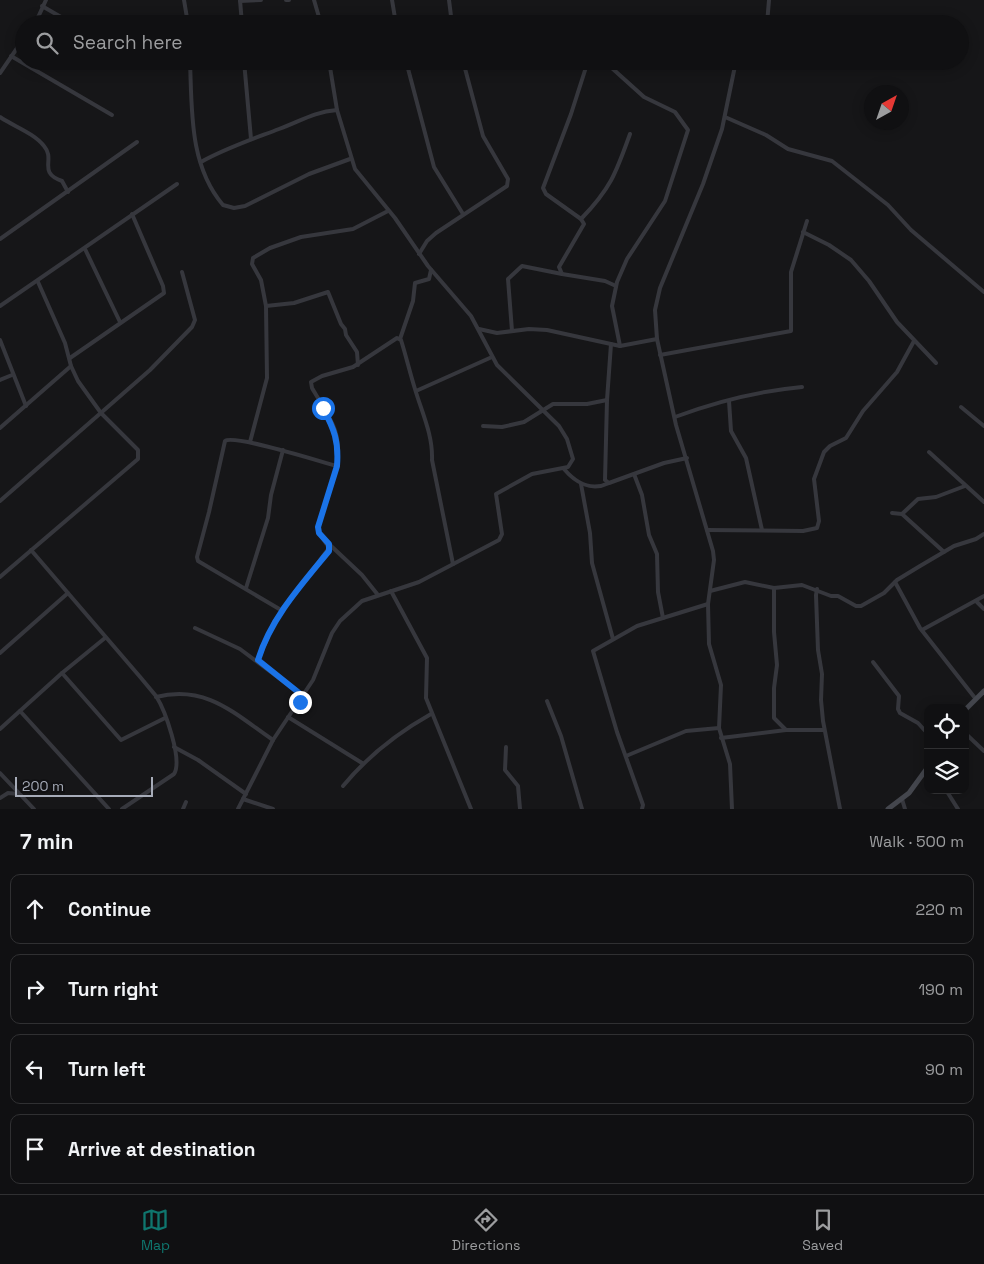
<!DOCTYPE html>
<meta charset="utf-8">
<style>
:root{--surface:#101012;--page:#19191b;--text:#f1f3f6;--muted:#9c9d9f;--line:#303032;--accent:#0f766e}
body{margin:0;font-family:"Space Grotesk",sans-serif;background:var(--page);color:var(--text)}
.controls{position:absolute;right:15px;bottom:15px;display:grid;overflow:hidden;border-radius:10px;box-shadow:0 2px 12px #0003}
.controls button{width:45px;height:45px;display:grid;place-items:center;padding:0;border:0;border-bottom:1px solid var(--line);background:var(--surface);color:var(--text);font:25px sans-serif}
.compass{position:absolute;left:864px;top:85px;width:45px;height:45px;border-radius:50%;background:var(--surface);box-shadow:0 2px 12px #0003;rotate:40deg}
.scale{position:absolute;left:15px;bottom:12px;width:138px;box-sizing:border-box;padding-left:5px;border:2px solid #a7acb9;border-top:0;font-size:14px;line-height:18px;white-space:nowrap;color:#a7acb9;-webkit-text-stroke:4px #111113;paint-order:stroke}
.stop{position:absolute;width:15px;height:15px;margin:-11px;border:4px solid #1a73e8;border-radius:50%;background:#fff}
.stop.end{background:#1a73e8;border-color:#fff;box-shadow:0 1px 5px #0008}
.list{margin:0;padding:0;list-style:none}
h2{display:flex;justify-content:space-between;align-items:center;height:65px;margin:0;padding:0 20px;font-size:21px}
h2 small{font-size:16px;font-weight:400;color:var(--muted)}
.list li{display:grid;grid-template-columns:32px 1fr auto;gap:15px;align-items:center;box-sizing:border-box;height:70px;margin:0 10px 10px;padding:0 10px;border:1px solid var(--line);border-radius:10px}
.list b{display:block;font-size:19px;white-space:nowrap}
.list em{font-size:16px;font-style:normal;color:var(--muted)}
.icon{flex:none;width:28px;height:28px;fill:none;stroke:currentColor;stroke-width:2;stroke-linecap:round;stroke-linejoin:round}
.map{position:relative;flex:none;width:984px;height:809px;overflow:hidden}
.search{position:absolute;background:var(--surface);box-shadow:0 2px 12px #0003;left:15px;right:15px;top:15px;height:55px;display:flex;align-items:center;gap:12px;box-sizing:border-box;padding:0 18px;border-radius:28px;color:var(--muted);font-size:19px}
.sheet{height:385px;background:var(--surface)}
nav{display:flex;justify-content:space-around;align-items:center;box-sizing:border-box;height:70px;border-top:1px solid var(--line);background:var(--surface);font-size:14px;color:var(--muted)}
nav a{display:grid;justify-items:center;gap:2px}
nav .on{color:var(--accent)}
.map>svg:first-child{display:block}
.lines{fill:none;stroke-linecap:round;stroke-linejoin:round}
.street{stroke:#36373d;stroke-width:4}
.secondary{stroke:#44464d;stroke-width:5}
.route{stroke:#1a73e8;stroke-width:6}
</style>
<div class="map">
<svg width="984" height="809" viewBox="0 0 984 809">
<rect width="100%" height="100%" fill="#161618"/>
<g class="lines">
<g class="street">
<polyline points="184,0 188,24"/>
<polyline points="240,0 242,24"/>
<polyline points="286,0 289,0"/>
<polyline points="314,0 321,24"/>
<polyline points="392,0 396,24"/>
<polyline points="449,0 452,24"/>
<polyline points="240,1 261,0"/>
<polyline points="42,6 73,24"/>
<polyline points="35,24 46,0"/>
<polyline points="767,24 769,0"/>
<polyline points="11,56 112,115"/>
<path d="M190,61c2,49 -1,104 33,144l11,3 11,-2 64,-32 41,-15"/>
<polyline points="244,61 251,139"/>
<polyline points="406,61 434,167 463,214"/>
<polyline points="604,61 644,97 675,112 688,130 665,201 627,259 617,282 612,306 620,346"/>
<polyline points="465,68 482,62 501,61"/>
<polyline points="0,73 24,38"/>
<path d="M0,117c13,9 34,16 44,29 12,14 -7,26 18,35l6,11"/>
<polyline points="725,117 766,135 788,149 832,161 888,205 911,230 984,292"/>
<path d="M201,162c25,-14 52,-23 78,-33 22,-8 34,-17 58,-19"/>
<polyline points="581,219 546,194 543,188 571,114 588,61"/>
<polyline points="803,232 829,245 851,260 869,281 897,322 936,363"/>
<polyline points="0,239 137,142"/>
<polyline points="85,249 120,322"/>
<polyline points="419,254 427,241 436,233 507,186 508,179 483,136 463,61"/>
<path d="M616,286l-11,-5 -43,-7 -3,-7 25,-43 -3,-5c30,-31 35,-46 49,-85"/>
<polyline points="0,306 177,184"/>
<polyline points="266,306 294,303 328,292 341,324 345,329 346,335 357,352 358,365"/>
<polyline points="479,329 497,333 529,329 547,330 620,346 657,339"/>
<polyline points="512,331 508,279 522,266 562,274"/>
<polyline points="400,339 413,301 415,283 429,279 431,270"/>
<polyline points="0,340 26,406"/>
<polyline points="611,344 607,400 605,480 609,483 664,463 687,458"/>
<polyline points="660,355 791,331 791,272 807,221"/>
<polyline points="70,358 164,293 163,286 132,214"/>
<polyline points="0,380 12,375"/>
<polyline points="416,391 492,357"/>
<polyline points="729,401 731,431 746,458 762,530"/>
<polyline points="961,407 984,426"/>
<path d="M675,417c40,-15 84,-26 127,-30"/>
<polyline points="483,426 502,427 524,422 553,404 587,404 607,400"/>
<polyline points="0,428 71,366"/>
<polyline points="250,442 267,378 266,306 261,280 252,264 253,258 270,248 301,237 353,229 388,211"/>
<polyline points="929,452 984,502"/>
<path d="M564,469c11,13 27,23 45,14"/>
<polyline points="634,474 642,495 649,535 657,554 658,592 663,618"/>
<polyline points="581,484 590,533 592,563 613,639"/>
<polyline points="0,501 150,370 192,327 195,320 182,272"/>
<polyline points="892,513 902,514 944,552"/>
<polyline points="902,514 918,499 936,497 965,486"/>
<polyline points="707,530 803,531 817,528 819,521 814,479 824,452 830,446 846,438 863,411 897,372 914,341"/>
<polyline points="329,544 362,575 378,595"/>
<path d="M31,550l110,128c5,6 10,12 15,18 9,14 27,64 18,78l-52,35"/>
<polyline points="0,577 138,459 138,450 101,413 78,381 71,366 65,343 38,282"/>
<polyline points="895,582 920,628 975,698"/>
<polyline points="246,588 268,518 271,495 283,450"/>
<polyline points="774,588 774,632 777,665 774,688 774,718 786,730"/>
<polyline points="817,589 816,595 818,650 822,674 821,700 823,721 840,809"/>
<polyline points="391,591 427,658 426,698 471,809"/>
<polyline points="710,591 745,582 774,588 802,585 831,596 838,596 856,606 861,606 884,593 897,580 920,566 954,546 976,539 984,534"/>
<polyline points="976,601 984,609"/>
<path d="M281,610l-83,-49 -1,-4 12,-45 16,-71c9,-7 96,21 112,25"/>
<polyline points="195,628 240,649 303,696"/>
<polyline points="922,630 984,596"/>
<polyline points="0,653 68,593"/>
<path d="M258,661l16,-39 55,-74 -10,-15 -1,-6c8,-31 30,-69 15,-102 -6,-13 -14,-25 -21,-37l-1,-6 11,-6 31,-9 44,-29 4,2c5,16 9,33 14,49 7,24 18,46 17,71l21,104"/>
<polyline points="873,662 899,696 898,709 900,713 918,723 928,734"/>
<polyline points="62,673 121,740 165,718"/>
<path d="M156,697c50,-13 79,17 117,43"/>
<polyline points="547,701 561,736 582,809"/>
<polyline points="20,711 109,809"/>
<polyline points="288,717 362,763"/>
<polyline points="0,729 62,673 105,638"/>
<polyline points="965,733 984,751"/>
<polyline points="721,738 786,730 824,730"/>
<polyline points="174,747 198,760 246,794"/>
<polyline points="506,747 505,770 518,786 520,809"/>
<polyline points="626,756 686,731 719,728"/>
<polyline points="0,773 34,809"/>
<path d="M343,786c24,-29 56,-54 88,-72"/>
<polyline points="946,790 958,809"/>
<polyline points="0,798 8,793 19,794"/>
<polyline points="243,799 273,809"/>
<polyline points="902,799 905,809"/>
<polyline points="183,809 186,802"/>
<polyline points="238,809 273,740 313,680 332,633 340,621 362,601 419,582 499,540 502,534 496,494 532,474 568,467 573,459 567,439 559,426 497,365 471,316 428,266 395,218 355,169 337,110 329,61"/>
<polyline points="642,809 643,805 617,732 593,651 637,626 708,604"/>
<polyline points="732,809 730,764 719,728 721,685 709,644 708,604 714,560 713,551 676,425 657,339 655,310 660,288 703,184 722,129 736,61"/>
</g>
<g class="secondary">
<polyline points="965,710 984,691"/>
<polyline points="888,809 909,793 928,767"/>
</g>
</g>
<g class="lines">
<path class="route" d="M300,702l3,-6 -45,-36c13,-42 43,-75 71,-109v-7l-10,-11 -1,-6 19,-61c2,-25 -3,-37 -14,-58"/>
</g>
</svg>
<div class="controls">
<button><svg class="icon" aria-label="locate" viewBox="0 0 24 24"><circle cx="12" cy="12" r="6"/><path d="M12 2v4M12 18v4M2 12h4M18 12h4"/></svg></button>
<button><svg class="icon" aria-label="layers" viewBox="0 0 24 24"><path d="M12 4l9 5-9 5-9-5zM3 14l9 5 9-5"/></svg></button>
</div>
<svg class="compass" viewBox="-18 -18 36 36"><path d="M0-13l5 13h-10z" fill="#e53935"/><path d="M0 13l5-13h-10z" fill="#9c9d9f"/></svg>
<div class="scale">200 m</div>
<div class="stop" style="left:323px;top:408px"></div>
<div class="stop end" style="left:300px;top:702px"></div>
<div class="search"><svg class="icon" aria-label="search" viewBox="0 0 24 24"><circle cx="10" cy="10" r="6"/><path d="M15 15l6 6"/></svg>Search here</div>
</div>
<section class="sheet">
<h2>7 min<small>Walk · 500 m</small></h2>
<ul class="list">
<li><svg class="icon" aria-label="ahead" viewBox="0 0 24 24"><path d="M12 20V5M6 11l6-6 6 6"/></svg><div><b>Continue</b></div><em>220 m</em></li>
<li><svg class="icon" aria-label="right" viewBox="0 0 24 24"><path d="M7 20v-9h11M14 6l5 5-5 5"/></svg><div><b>Turn right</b></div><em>190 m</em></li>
<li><svg class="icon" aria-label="left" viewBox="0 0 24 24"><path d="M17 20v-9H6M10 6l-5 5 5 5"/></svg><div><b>Turn left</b></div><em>90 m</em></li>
<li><svg class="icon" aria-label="arrive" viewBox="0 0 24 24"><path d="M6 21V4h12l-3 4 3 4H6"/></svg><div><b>Arrive at destination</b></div></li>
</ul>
</section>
<nav>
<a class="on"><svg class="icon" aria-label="map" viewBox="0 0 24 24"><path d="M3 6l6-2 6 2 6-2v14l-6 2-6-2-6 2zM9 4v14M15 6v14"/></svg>Map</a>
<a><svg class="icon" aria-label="directions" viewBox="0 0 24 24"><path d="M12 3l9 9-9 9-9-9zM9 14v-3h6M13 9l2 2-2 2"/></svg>Directions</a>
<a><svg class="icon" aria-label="saved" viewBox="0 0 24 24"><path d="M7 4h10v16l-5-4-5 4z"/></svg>Saved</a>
</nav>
